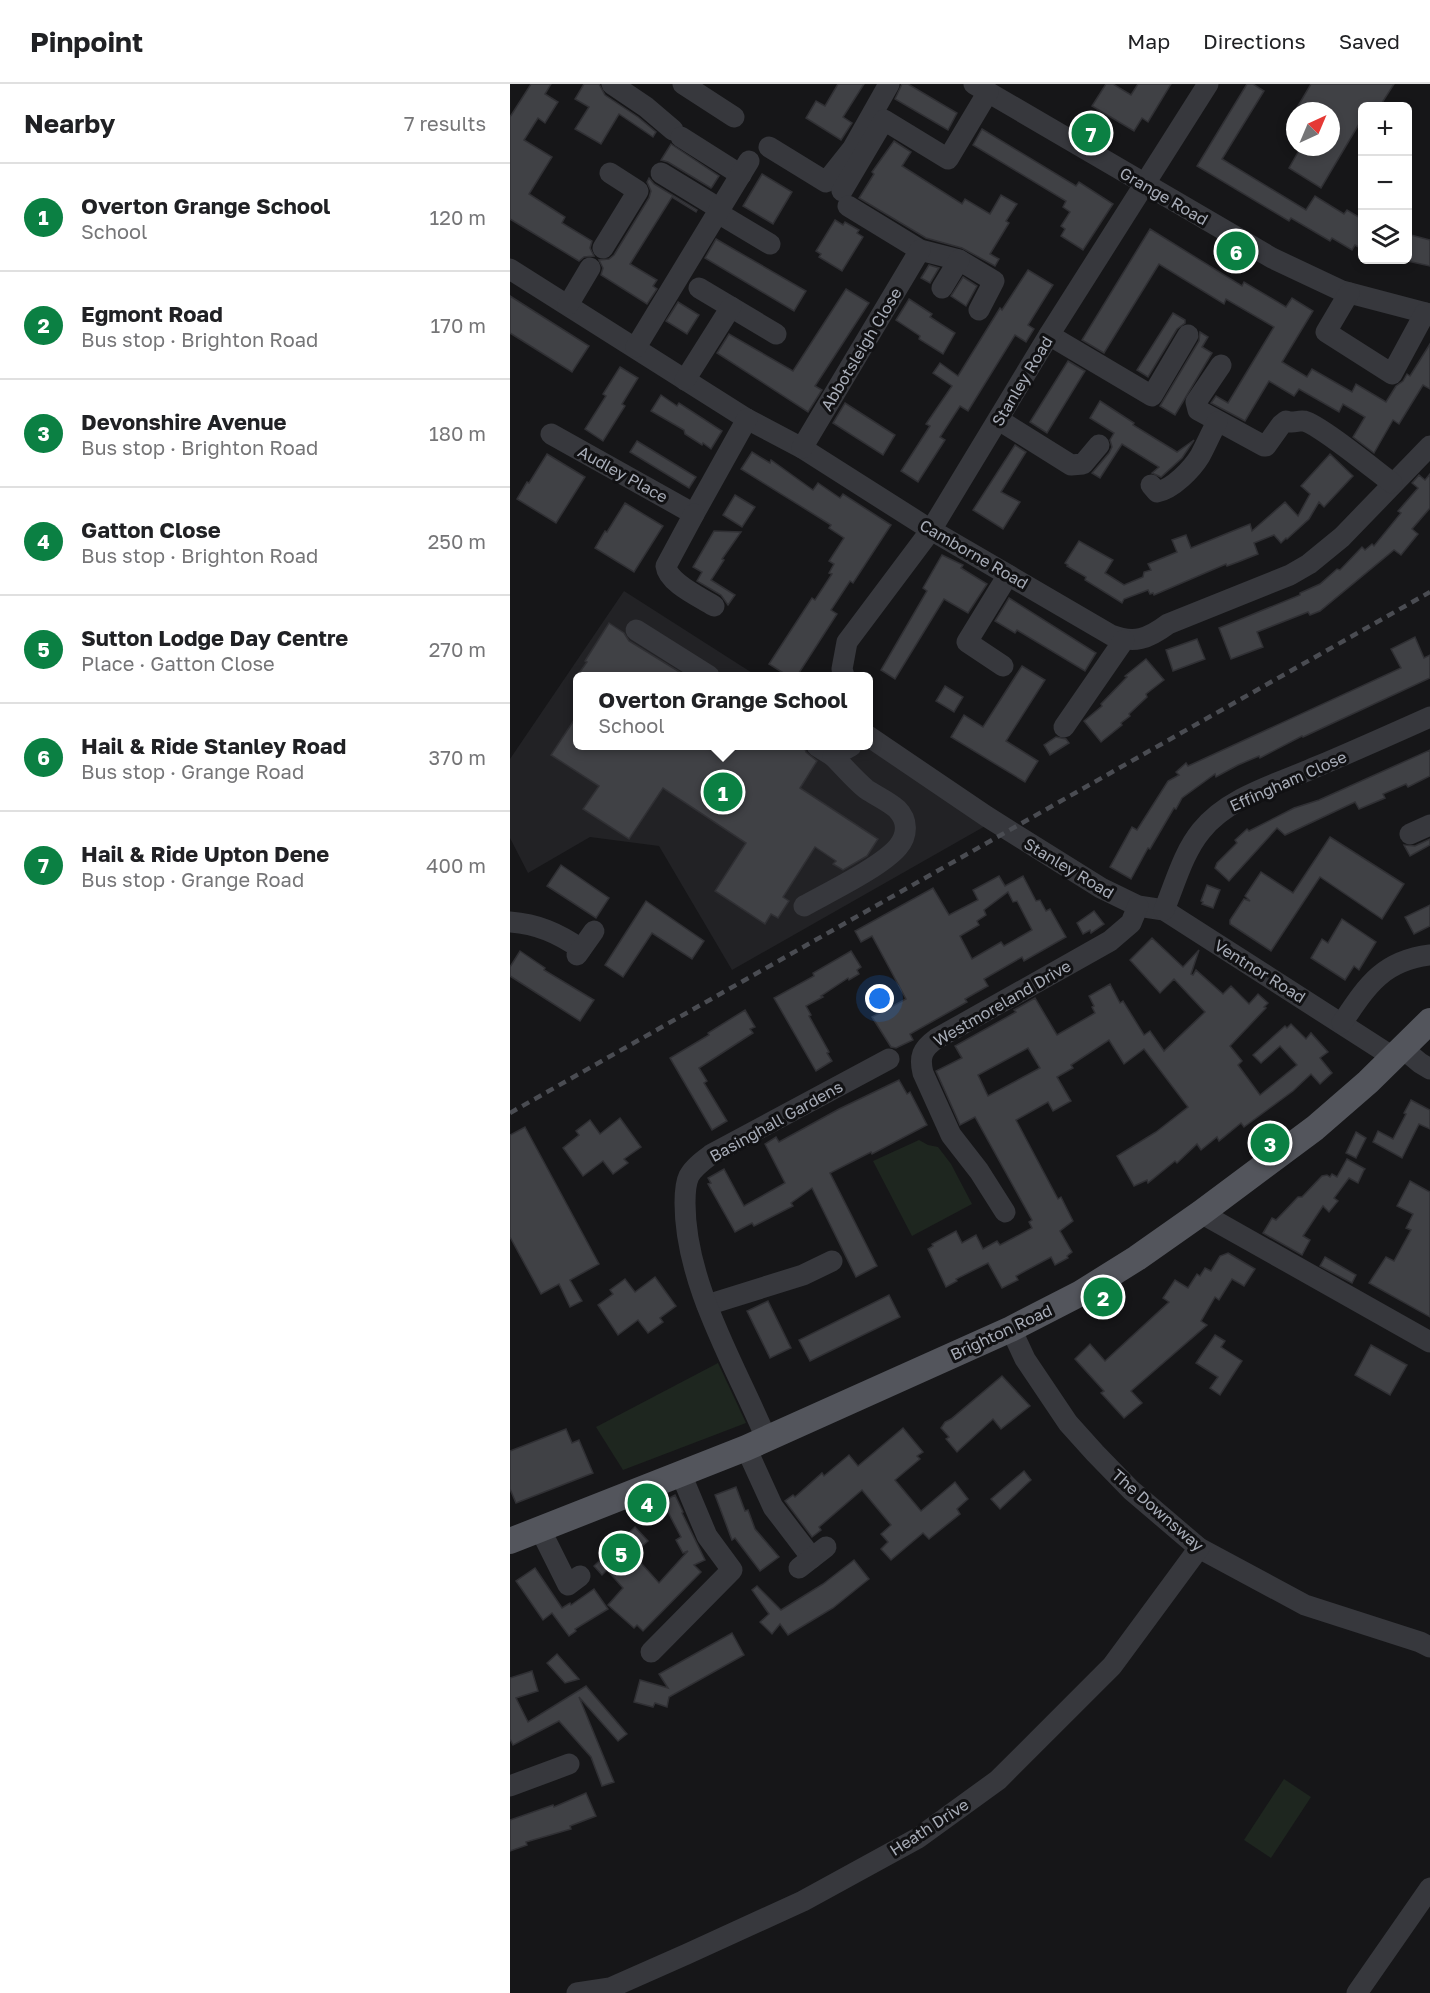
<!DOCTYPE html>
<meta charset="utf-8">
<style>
:root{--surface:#fff;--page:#f2f2f2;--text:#202124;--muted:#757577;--line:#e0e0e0;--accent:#0b8043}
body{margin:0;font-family:"Golos Text",sans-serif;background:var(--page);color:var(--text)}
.controls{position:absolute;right:18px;top:18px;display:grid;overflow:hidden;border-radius:9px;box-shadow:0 3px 9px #0003}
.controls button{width:54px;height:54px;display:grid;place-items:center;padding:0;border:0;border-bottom:2px solid var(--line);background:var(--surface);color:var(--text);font:30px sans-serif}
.compass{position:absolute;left:776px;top:18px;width:54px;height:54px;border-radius:50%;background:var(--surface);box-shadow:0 3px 9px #0003;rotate:44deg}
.you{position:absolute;left:370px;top:915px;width:21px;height:21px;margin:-15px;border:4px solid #fff;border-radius:50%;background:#1a73e8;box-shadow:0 0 0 9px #1a73e833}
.badge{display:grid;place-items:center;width:39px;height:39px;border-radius:50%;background:var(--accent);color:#fff;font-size:20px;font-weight:700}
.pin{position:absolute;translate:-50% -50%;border:3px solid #fff;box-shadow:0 2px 6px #0006}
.popup{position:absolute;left:63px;top:588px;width:300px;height:78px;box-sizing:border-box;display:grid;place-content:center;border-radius:9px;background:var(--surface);filter:drop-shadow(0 2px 4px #0005);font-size:20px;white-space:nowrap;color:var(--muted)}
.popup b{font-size:22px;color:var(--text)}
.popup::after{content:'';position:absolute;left:50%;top:100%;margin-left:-12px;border:12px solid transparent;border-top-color:var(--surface)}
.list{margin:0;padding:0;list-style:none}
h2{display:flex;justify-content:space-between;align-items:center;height:78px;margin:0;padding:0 24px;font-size:26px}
h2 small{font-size:20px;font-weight:400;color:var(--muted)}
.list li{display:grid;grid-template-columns:39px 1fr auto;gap:18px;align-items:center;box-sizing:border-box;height:108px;padding:0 24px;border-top:2px solid var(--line)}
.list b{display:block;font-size:22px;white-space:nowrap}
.list p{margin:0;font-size:20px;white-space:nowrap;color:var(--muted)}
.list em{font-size:20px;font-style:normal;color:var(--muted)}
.icon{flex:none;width:33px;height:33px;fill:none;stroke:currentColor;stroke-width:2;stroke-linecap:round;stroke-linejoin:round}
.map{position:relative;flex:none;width:920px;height:1909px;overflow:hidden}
header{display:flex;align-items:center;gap:36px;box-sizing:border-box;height:84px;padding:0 30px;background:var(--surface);border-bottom:2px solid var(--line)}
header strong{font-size:28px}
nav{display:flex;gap:33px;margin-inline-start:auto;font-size:21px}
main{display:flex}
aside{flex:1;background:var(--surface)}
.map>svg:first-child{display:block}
.built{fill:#222225}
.green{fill:#1e261f}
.building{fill:#404145;stroke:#303034;stroke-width:1.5;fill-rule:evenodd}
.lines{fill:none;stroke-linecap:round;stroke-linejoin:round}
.minor{stroke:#37383d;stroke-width:21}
.major{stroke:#53555c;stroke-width:26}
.rail{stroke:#4a4c52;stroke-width:4.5;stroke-dasharray:8 6;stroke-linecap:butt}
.labels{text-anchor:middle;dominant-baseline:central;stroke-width:6;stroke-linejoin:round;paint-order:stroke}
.street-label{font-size:16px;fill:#a8adb8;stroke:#111113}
</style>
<header>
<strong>Pinpoint</strong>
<nav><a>Map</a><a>Directions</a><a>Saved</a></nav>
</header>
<main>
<aside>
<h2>Nearby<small>7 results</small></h2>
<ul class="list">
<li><span class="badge">1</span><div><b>Overton Grange School</b><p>School</p></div><em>120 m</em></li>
<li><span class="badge">2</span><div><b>Egmont Road</b><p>Bus stop · Brighton Road</p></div><em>170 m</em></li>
<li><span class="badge">3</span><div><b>Devonshire Avenue</b><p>Bus stop · Brighton Road</p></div><em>180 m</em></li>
<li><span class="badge">4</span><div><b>Gatton Close</b><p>Bus stop · Brighton Road</p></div><em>250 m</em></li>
<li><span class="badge">5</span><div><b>Sutton Lodge Day Centre</b><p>Place · Gatton Close</p></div><em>270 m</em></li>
<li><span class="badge">6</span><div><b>Hail &amp; Ride Stanley Road</b><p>Bus stop · Grange Road</p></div><em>370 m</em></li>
<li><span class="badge">7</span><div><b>Hail &amp; Ride Upton Dene</b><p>Bus stop · Grange Road</p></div><em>400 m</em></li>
</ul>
</aside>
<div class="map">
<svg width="920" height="1909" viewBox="0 0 920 1909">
<rect width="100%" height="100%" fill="#161618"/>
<polygon class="built" points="114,507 247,592 68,592 68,662 354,662 477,741 222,886 149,762 80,753 18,789 0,754 0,675"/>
<g class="green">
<polygon points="409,1056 418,1061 428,1063 441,1080 462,1120 402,1152 363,1077"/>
<polygon points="208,1279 236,1339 113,1386 86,1343"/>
<polygon points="774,1695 801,1713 761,1774 734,1756"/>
</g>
<g class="building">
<polygon points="21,0 41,0 35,10 48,18 35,39 28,34 14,56 42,73 19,110 55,133 52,139 82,157 80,164 84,172 74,173 69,177 0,135 0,33"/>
<polygon points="74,0 89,0 95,11 128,33 146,48 143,53 109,30 91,60 65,45 79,23 65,15"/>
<polygon points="328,0 354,0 333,33 342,39 331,56 296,34 306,17 315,22"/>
<polygon points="392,0 398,0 447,29 438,46 385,15"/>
<polygon points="596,0 603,0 621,11 628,0 661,0 638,38 632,34 624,47 582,22"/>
<polygon points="737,0 743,0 754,7 712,75 796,126 805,112 834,130 837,126 852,135 852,165 845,161 842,166 822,154 820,157 781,134 779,137 687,82"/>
<polygon points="801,0 884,0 870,22 852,22 852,35 811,104 779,84 791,63 821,63 821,27 785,27"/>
<polygon points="472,45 566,102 569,98 603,120 573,166 551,152 555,145 551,142 560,128 553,123 556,117 463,61"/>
<polygon points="384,57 401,68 392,82 452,120 455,115 480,130 491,111 507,120 496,137 499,139 480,170 489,175 485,182 452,164 416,154 349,114 364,90 362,88"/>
<polygon points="161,60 209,92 202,103 201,104 158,78 151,76"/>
<polygon points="252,90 282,108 263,140 233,122"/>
<polygon points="139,94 144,100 187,126 186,128 162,113 120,180 147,196 143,202 147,205 137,220 91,191 93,184 89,176 99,175 104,171 139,114 141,107 137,98"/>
<polygon points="325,136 333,141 335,138 349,146 347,149 353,153 332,187 309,173 311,170 306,167"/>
<polygon points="640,145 732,202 734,198 776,223 782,214 803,227 772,278 797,293 802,285 842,308 846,300 876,318 886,302 893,297 897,290 900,292 920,260 920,305 913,301 889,340 883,336 864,369 843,353 855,333 833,320 829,328 789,305 784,312 759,297 735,337 701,319 706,312 718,319 764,243 716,215 714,220 649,180 594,269 572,256"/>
<polygon points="897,150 920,156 920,182 897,177"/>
<polygon points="206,155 296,207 284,227 195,174"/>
<polygon points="419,181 429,184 420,199 411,194"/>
<polygon points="518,186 543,201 518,241 524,245 516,258 505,251 458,327 450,322 430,353 435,356 408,398 391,387 420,342 416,340 442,302 423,289 430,279 448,292 490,224 492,226"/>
<polygon points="453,193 467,202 456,222 441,212"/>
<polygon points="336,205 359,219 305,302 312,306 298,328 207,269 219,250 283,287"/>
<polygon points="0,212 79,262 62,288 0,249"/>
<polygon points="399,215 422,230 420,233 445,249 433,270 409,255 410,252 386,236"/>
<polygon points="168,218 189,231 177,250 156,237"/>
<polygon points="663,229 675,236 675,239 667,245 638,293 627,286"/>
<polygon points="690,248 698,253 692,263 702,269 665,331 650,322 689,257"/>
<polygon points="558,277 575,287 537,349 520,338"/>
<polygon points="110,283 128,294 112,320 115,322 93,357 75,345 96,312 93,310"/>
<polygon points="151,311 167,322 169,319 212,347 201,365 193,359 192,361 175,350 174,346 141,327"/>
<polygon points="590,317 624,339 623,341 667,368 684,356 672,374 651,393 642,389 649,383 612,360 590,394 582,389 599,369 602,363 600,356 604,349 580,334"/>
<polygon points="335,319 385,351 373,371 323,339"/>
<polygon points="127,357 186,393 179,404 120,368"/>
<polygon points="505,361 516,368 491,408 510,418 493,445 463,426"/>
<polygon points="242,368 260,379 261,376 303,406 308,399 330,414 333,410 381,441 343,499 340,497 321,526 327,530 287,592 278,592 259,580 302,514 305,516 322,490 319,489 324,480 319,477 334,454 319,444 321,441 231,385"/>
<polygon points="37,370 75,393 46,439 7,415 17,398 19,399"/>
<polygon points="820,370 843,392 814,423 809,418 799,435 777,455 776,454 771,459 764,451 744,459 748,470 728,478 717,482 716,480 644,511 643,509 640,510 638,506 614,515 612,519 575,496 576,493 557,482 558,481 555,479 569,457 603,476 595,489 614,501 633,493 634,488 641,486 638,480 667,468 662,456 676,451 681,464 740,440 742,447 775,418 788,432 800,410 791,402"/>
<polygon points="920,390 920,424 902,445 908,450 891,471 884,466 810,527 800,531 798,528 747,548 753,563 721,575 709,544 790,511 790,509 810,500 827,485 830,486 852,463 855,466 862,460 864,462 891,429 888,427 908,404 902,399 909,391 915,396"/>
<polygon points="225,411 245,423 232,443 213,431"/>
<polygon points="115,419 153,442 124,488 85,464 95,447 97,448"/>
<polygon points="204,447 231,448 212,475 214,476 201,496 225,511 218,521 211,511 187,497 192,488 183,483"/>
<polygon points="432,471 453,481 451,484 477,500 458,529 434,515 385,595 371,586 417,507 413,504"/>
<polygon points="499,514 586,569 575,587 507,546 505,549 485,537"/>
<polygon points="99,539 114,549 119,557 176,592 67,592 77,578 75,577"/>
<polygon points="905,553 914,574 920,571 920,594 793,653 792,652 750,674 749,672 728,681 706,693 705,690 672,714 666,725 664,724 640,765 638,764 621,795 600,783 622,743 627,746 658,697 669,691 666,688 676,679 678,682 891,584 881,565"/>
<polygon points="687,555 695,575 663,587 656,566"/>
<polygon points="636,575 654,596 636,610 637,613 619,630 620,632 611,639 612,641 591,658 574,637 592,622 591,620 617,593 615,592"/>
<polygon points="512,582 535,596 496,657 528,677 515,698 441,653 454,631 473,643"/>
<polygon points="435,602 453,613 444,628 426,617"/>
<polygon points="68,630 68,662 294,662 296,668 307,677 290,704 368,755 357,772 333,786 323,780 326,777 305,763 273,813 279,817 268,834 261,830 255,840 205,807 236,759 153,704 119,755 73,725 89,702 41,671"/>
<polygon points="546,653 556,655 559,659 540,671 534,661"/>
<polygon points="920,666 920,692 898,703 896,700 873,710 875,714 849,725 845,718 775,751 767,744 719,797 705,784 707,779 727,759 725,756 737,745 739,747 784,724 809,716"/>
<polygon points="820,753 894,800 872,835 810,793 761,867 720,840 720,836 734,815 740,817 735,812 751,788 783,809"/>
<polygon points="920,755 920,761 900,772 894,761 905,762"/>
<polygon points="51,781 99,814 86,834 37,802"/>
<path d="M489,792l6,10 18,-10 13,25 4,-1 6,11 4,-2 16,28 -42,24 -2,-4 -38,22 4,7 -23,13 2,3 -57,32 3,6 -17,8 -5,-1 -19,-30 34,-18 -34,-63 -11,6 -6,-11 78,-43 16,27 29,-15 -5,-10zM498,808l5,10 4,-1 15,29 -28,16 -3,-4 -29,17 -12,-23 19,-11 -2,-4 9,-6 -2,-5z"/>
<polygon points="697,801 710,806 703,824 692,820 693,818 691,817"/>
<polygon points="136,817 194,857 182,875 142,849 113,893 95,881"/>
<polygon points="920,821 920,842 904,850 895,833"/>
<polygon points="584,827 594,840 581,849 580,846 573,850 567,839"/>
<polygon points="832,835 866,858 849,886 844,882 835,896 801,874 812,855 818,859"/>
<path d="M642,854l31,29 16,-17 -8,24 2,1 3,-5 27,24 8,-8 18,18 9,-10 10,9 -4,4 2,1 -36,38 12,15 -4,4 22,30 37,-30 -17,-19 -19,17 -8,-8 32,-29 2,2 4,-4 15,15 5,-6 17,19 -8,6 12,15 -12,11 -9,-10 -18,17 -49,36 -3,-4 -22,18 -2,-4 -16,13 -4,-6 -20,19 -2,-2 -27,22 -1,-3 -13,6 -17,-30 39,-24 32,-25 -44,-58 -20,15 -15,-24 -38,25 2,3 -16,9 14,24 -18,10 -5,-9 -32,18 42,79 3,-2 12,24 -13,10 12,21 -5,4 1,2 -13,7 -4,-8 -35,19 2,4 -16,8 -14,-25 -32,16 1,2 -11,6 -18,-38 5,-3 -1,-2 24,-13 6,12 14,-8 7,14 14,-8 3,4 32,-17 -3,-6 3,-2 -57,-103 -15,8 -24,-54 26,-13 -7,-12 61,-34 -2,-2 21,-12 22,37 38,-22 -3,-6 2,-1 -5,-10 21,-12 10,19 3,-2 21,34 6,-4 14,20 41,-39 -31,-33 -14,14 -30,-33zM518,964l12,20 -52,28 -10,-21z"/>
<polygon points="10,867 35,884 34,886 84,916 70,937 0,892 0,883"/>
<polygon points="341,867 351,883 347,886 349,890 339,896 338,894 311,912 313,913 296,922 301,931 299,932 319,968 317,969 322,977 306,987 264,914 304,892 303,889"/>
<polygon points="235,926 245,943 240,945 243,949 189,984 197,997 194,999 217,1037 202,1046 160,974 199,951 198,949"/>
<polygon points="389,996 397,1010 400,1008 417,1041 362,1070 361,1068 320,1089 367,1182 346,1193 302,1104 281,1119 283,1122 244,1142 242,1139 225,1148 198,1100 201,1099 198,1094 214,1085 234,1122 275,1099 255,1060 266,1053 269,1058 329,1025"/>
<polygon points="901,1016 920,1026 920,1045 909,1040 892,1074 863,1058 868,1047 883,1055 896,1030 894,1029"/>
<polygon points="110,1034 131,1063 114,1075 118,1079 103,1090 93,1077 73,1092 53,1064 69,1051 66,1047 80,1036 90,1050"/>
<polygon points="15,1043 89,1180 60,1196 72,1217 60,1223 49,1200 31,1210 0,1153 0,1051"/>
<polygon points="846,1048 856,1054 846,1074 836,1069"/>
<polygon points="837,1075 855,1085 854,1086 848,1099 839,1094 824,1114 828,1117 819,1128 813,1122 793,1152 800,1156 792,1171 753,1149 762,1134 766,1136 788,1113 792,1113 812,1092 817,1091 820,1093 822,1090 827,1093"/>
<polygon points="900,1097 920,1108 920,1233 859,1199 876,1173 884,1177 901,1146 896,1144 903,1130 887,1122"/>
<polygon points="718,1169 745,1185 734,1202 722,1195 709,1216 705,1213 691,1237 697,1241 621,1307 632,1319 614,1334 591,1309 594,1307 565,1275 580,1260 595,1277 659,1218 653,1214 665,1196 678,1204 687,1190 690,1192 695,1184 701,1187 710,1172"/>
<polygon points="815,1173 846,1191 842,1199 810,1182"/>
<polygon points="145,1193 166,1222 150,1234 153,1238 138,1249 128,1236 108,1251 88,1221 103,1210 100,1206 115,1195 125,1208"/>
<polygon points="379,1211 390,1233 300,1277 289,1256"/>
<polygon points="258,1217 281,1264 260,1274 237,1227"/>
<polygon points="705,1251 715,1257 711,1263 732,1277 710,1311 700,1304 708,1293 686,1279"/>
<polygon points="861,1261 897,1281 880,1311 845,1291"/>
<polygon points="492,1292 520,1322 491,1345 483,1335 447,1368 436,1355 439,1353 431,1344 435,1338 441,1335"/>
<polygon points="393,1344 413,1368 407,1372 410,1375 385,1396 411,1427 445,1398 458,1415 447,1425 450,1430 419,1455 413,1449 381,1476 371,1465 378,1458 371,1450 381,1441 352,1406 309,1443 311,1446 302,1453 275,1417 283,1411 285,1413 312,1389 314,1392 339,1371 348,1382"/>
<polygon points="56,1345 62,1359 69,1356 83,1389 6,1419 0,1405 0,1367"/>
<polygon points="514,1387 521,1396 490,1425 481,1415"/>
<polygon points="226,1403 235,1427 238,1426 245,1445 269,1473 250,1487 225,1454 222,1456 205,1411"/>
<polygon points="165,1411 173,1428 172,1429 195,1476 184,1481 191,1488 133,1547 127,1541 124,1544 98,1521 113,1504 97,1486 92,1491 84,1482 125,1443 138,1457 123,1470 149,1499 178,1467 173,1469 166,1456 171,1453 158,1428 153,1431 148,1420"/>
<polygon points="344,1476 359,1495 323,1524 278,1551 270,1540 262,1550 250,1538 259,1530 242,1506 247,1502 271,1526 313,1500"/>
<polygon points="25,1484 52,1524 60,1519 61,1521 84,1505 98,1525 65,1545 66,1547 59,1552 42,1529 33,1536 6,1497"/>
<polygon points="222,1549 234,1571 159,1613 157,1623 145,1619 143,1623 124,1618 130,1596 158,1604 149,1590"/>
<polygon points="47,1570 69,1595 55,1599 37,1579"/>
<polygon points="22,1587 28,1607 6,1614 18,1638 76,1602 117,1650 108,1657 69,1613 104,1698 92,1702 81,1673 49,1637 3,1661 0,1655 0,1594"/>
<polygon points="76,1709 86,1732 60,1742 61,1745 16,1758 17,1761 0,1767 0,1736 43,1721 44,1723"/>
</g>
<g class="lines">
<g class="minor">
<polyline points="102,0 136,23 163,46"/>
<polyline points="173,0 224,33"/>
<polyline points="464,0 762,174 832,207 920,230"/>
<polyline points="171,53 231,91"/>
<polyline points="259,63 316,98 343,64 379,0"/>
<polyline points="151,89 210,125"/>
<polyline points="332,107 374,36 438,75 478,8"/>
<polyline points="338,122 410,166 449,176 484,197 469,226"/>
<polyline points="208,129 260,160"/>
<polyline points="93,164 128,107 100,89"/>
<path d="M0,185l237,150 55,29 129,82 180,105c23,9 37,4 57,-11l122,-49 19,-11 33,-27 88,-91"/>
<polyline points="189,204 266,250"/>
<polyline points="432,204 449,176"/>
<polyline points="839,209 816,248 882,290 915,229"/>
<polyline points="58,221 80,184"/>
<polyline points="539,251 642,312 678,251"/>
<polyline points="126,263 239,77"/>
<path d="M711,281l-25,37 2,8 66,36h2l15,-21 5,-4c7,3 12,-1 18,0 16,4 72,50 88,62"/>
<polyline points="175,296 221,223"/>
<polyline points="489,336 561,381 573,380 589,361"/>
<polyline points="41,350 184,430 237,335"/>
<polyline points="292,364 410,166"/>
<path d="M641,401l6,7c16,-3 35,-23 43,-36 6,-11 11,-23 17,-34"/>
<path d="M184,430l-28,52c2,17 34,31 48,40"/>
<polyline points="126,546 199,592"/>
<polyline points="493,582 457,558 498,491"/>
<polyline points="334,592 332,585 337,558 421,446 539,251 698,0"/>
<polyline points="554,643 614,556"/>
<polyline points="358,652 476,732 591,804 628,822 654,826 883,973"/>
<polyline points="307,662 323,672 341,662"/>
<polyline points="900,750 920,741"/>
<path d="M294,822c25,-14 77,-39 94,-59 10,-12 10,-27 -1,-38 -9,-8 -21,-13 -31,-20 -12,-10 -22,-22 -33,-33"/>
<path d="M654,826c11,-26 19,-57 37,-79 27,-34 76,-47 115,-64 38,-16 76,-33 114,-50"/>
<path d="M0,838c27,2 48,11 71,27"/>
<polyline points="67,871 84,847"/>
<path d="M832,939c25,-37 40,-62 88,-68"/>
<polyline points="892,964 910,979 920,985"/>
<path d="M495,1128l-26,-41 -28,-36 -28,-62c-4,-16 -1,-24 13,-34l174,-98 21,-18 7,-17"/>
<polyline points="691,1129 920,1258"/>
<polyline points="197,1221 293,1191 322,1177"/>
<polyline points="501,1245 515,1275 558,1339 585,1369 621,1406 689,1464 795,1521 910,1558 920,1563"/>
<path d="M256,1354c-30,-72 -81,-154 -81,-235 0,-8 0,-19 4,-27 5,-9 15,-16 23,-22l177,-95"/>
<polyline points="236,1364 263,1423 302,1474"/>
<polyline points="30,1445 58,1501 70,1492"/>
<polyline points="289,1484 316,1463"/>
<polyline points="141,1568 222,1486 197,1452 171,1390"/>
<polyline points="0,1702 59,1680"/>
<polyline points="67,1909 100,1904 177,1870 293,1817 408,1754 488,1696 602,1582 689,1464"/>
<polyline points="847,1909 920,1804"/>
</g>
<polyline class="major" points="0,1457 236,1364 501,1245 571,1209 627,1174 691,1129 805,1044 858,998 920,937"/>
<polyline class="rail" points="0,1029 920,508"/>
</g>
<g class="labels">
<g class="street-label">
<text transform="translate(654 112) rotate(30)">Grange Road</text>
<text transform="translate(351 265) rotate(-59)">Abbotsleigh Close</text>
<text transform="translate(512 297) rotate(-59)">Stanley Road</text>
<text transform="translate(113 390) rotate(29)">Audley Place</text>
<text transform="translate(464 470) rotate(30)">Camborne Road</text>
<text transform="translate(778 697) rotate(-24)">Effingham Close</text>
<text transform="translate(559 784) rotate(31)">Stanley Road</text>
<text transform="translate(750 887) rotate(32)">Ventnor Road</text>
<text transform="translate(492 919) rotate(-30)">Westmoreland Drive</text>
<text transform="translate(266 1037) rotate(-29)">Basinghall Gardens</text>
<text transform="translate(491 1248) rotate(-25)">Brighton Road</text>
<text transform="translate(648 1426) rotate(41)">The Downsway</text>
<text transform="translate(419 1743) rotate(-33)">Heath Drive</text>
</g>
</g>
</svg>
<div class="controls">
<button>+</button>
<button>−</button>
<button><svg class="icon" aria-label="layers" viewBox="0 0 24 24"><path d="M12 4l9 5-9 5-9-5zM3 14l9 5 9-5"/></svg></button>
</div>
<svg class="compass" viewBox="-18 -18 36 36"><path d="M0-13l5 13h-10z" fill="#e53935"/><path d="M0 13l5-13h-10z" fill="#757577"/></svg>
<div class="you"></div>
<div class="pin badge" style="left:213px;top:708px">1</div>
<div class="popup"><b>Overton Grange School</b>School</div>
<div class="pin badge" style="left:593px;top:1213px">2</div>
<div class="pin badge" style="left:760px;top:1059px">3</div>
<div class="pin badge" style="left:137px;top:1419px">4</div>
<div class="pin badge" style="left:111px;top:1469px">5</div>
<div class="pin badge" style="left:726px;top:167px">6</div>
<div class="pin badge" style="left:581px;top:49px">7</div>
</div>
</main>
